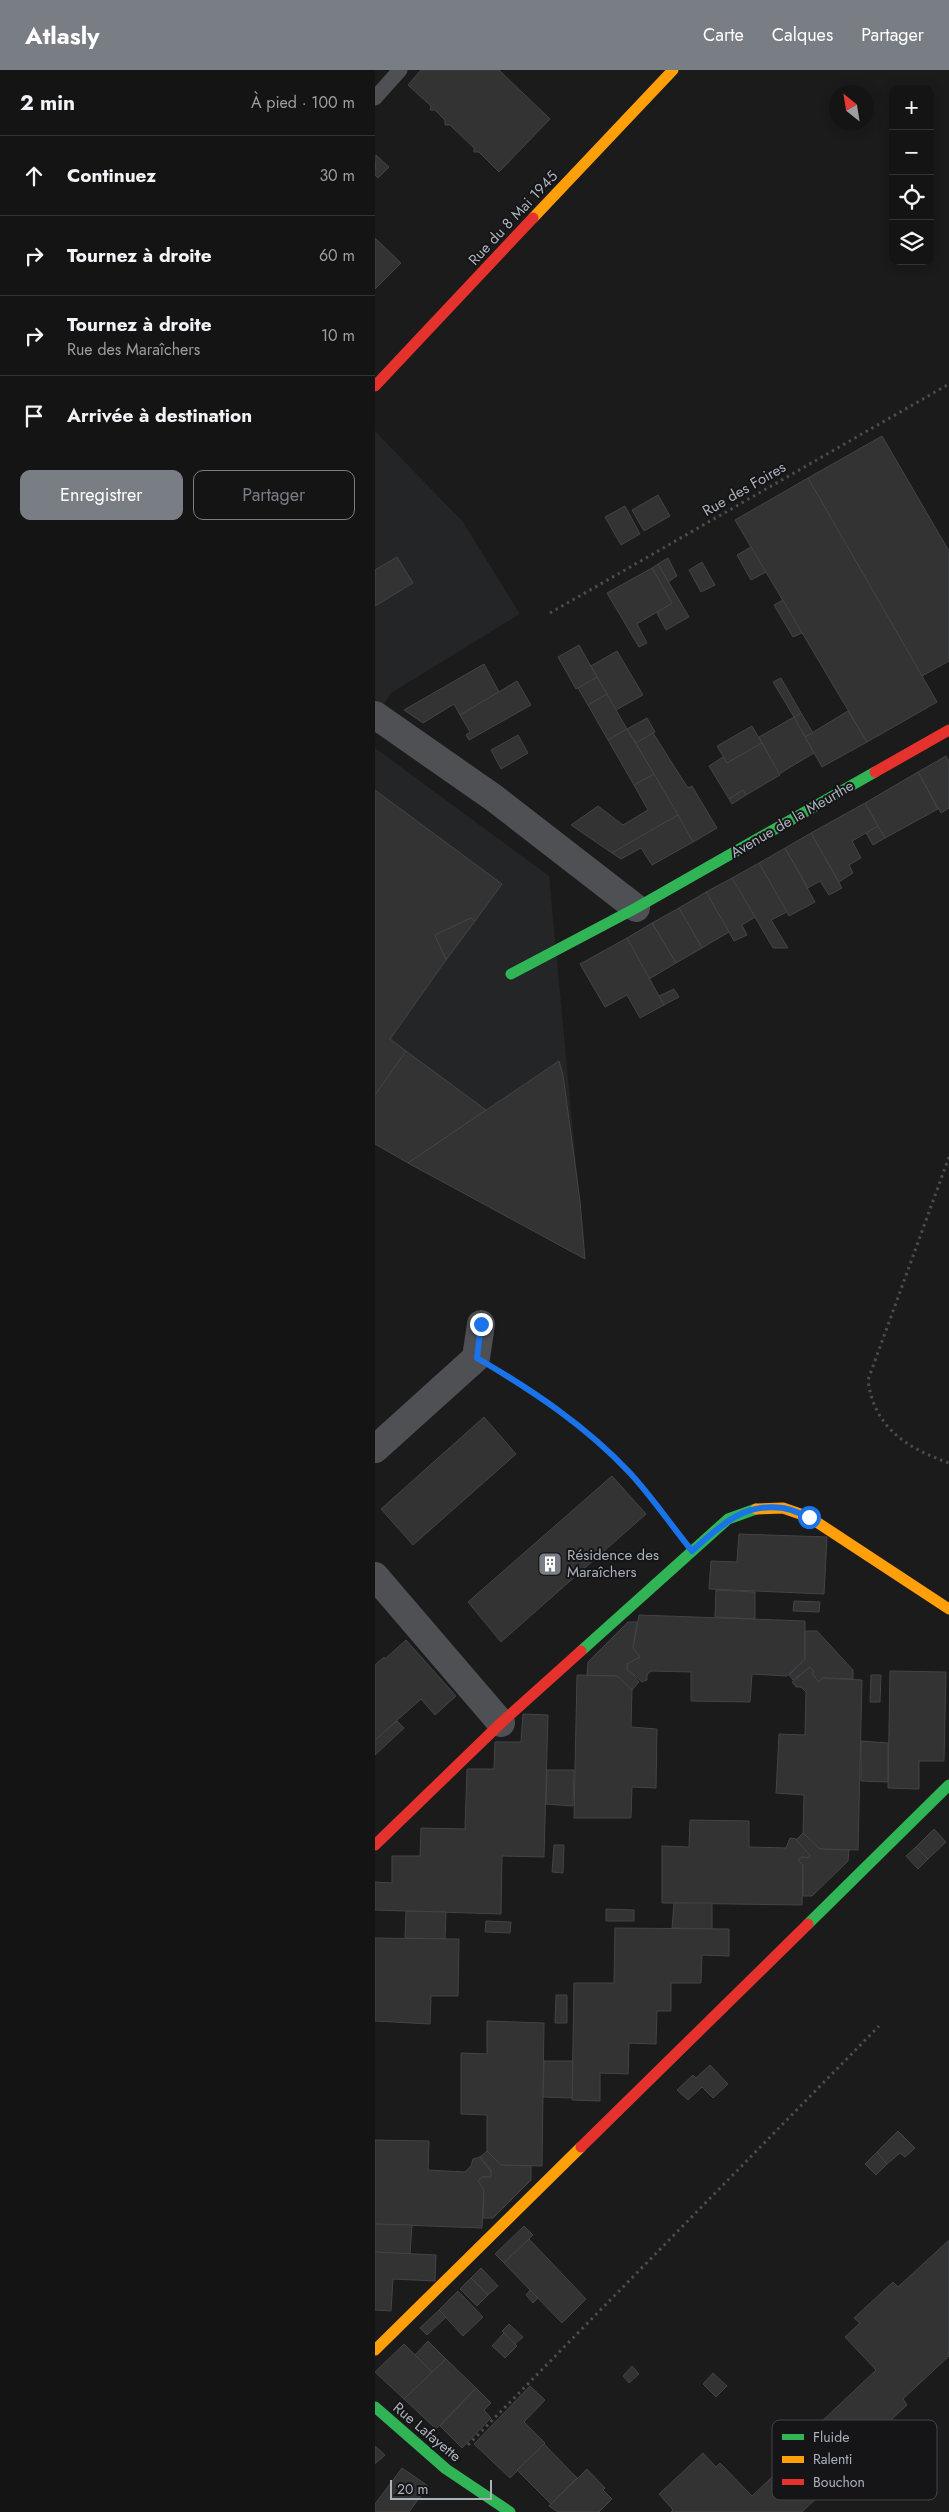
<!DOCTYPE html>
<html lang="fr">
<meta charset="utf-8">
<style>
:root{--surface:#141414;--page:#212122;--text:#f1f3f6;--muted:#9d9ea0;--line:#333334;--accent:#797d84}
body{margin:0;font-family:Jost,sans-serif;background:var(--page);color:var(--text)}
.controls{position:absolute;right:15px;top:15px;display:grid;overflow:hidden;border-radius:10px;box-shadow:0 2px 12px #0003}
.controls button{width:45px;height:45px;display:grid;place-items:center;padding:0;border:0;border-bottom:1px solid var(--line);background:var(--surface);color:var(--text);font:25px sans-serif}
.compass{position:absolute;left:454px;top:15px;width:45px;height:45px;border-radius:50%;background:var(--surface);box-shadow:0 2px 12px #0003;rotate:330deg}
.scale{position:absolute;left:15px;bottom:12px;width:102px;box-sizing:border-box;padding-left:5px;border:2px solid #abb2bc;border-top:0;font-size:14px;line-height:18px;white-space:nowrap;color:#abb2bc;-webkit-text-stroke:4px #151517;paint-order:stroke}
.stop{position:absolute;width:15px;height:15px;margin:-11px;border:4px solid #1a73e8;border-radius:50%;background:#fff}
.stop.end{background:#1a73e8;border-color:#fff;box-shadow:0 1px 5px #0008}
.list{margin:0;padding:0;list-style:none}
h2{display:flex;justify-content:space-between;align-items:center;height:65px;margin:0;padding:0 20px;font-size:21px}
h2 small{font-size:16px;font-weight:400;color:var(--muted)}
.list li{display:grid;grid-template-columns:32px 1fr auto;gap:15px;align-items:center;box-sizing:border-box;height:80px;padding:0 20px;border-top:1px solid var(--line)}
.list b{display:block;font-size:19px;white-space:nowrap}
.list p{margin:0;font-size:16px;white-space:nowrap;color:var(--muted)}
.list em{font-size:16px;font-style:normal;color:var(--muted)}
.actions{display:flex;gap:10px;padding:15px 20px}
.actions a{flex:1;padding:11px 0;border:1px solid var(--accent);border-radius:10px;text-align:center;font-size:18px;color:var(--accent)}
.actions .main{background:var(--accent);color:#fff}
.icon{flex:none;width:28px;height:28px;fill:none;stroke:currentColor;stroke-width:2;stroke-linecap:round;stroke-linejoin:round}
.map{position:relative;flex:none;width:574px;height:2442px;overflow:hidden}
header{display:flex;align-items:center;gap:30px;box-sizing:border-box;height:70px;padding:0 25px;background:var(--accent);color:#fff}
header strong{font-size:24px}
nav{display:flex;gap:28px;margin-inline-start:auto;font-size:18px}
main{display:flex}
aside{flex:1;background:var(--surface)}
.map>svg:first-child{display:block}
.built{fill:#242527}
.building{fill:#333;stroke:#434447}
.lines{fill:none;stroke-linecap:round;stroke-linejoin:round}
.path{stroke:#4b4c4e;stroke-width:3;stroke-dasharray:2.5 4;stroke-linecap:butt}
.lane{stroke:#4e5054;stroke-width:15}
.street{stroke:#4e5054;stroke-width:28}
.fast{stroke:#30b455;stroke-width:11}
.slow{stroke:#ff9f0a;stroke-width:11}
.jam{stroke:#e5322d;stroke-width:11}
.route{stroke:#1a73e8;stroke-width:6}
.labels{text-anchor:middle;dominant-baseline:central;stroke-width:4;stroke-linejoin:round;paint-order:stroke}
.street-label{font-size:15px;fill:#abb2bc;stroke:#151517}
.poi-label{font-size:15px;fill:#abb2bc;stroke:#151517;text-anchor:start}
.key{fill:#151517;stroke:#424449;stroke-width:1}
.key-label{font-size:14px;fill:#abb2bc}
</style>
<header>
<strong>Atlasly</strong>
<nav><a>Carte</a><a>Calques</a><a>Partager</a></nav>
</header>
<main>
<aside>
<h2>2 min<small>À pied · 100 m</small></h2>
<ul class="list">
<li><svg class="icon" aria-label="ahead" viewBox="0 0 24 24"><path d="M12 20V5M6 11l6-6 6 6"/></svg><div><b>Continuez</b></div><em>30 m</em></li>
<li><svg class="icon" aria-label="right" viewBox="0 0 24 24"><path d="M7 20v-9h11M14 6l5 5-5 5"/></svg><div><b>Tournez à droite</b></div><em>60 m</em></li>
<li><svg class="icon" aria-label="right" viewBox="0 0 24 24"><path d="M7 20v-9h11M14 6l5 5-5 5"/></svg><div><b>Tournez à droite</b><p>Rue des Maraîchers</p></div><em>10 m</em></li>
<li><svg class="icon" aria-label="arrive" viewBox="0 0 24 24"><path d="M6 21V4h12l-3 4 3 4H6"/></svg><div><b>Arrivée à destination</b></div></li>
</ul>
<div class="actions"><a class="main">Enregistrer</a><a>Partager</a></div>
</aside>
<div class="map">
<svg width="574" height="2442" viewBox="0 0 574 2442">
<rect width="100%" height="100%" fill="#1b1b1b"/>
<g class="built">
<polygon points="0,361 88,452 145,544 16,623 0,648"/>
<polygon points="0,678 174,806 210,1189 0,1056"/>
</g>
<g class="building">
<polygon points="46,0 124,0 175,49 124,102 104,82 99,82 99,78 75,55 70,55 70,50 60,40 55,40 56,36 33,15"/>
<polygon points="1,85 14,97 3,108 0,105"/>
<polygon points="0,168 26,193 0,219"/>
<polygon points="507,366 574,481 574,591 547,606 433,408"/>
<polygon points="433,408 562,632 492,672 360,450"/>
<polygon points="283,425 295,446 269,461 257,440"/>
<polygon points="250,436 265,464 246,475 230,447"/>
<polygon points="376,477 391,502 376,510 362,485"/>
<polygon points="22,487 38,513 0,536 0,500"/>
<polygon points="293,488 302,506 293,512 283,494"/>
<polygon points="327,492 340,515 326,522 314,500"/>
<polygon points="283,494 314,547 291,560 282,543 297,533 277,498"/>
<polygon points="277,498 297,533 262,554 272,573 264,577 232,523"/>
<polygon points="408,530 427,563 418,567 399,535"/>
<polygon points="204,575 222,607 201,619 183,587"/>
<polygon points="242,581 268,625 241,640 216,596"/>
<polygon points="109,594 124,622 85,645 79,634 48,653 29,640"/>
<polygon points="222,607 232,624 213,635 203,618"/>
<polygon points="406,608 426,643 419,647 398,612"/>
<polygon points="142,611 156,635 94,670 91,665 95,662 85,645"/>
<polygon points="232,624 252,659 233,670 213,635"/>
<polygon points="473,641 492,672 447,697 430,667"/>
<polygon points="426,643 438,663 430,667 419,647"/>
<polygon points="419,647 439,683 404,704 384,667"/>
<polygon points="272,648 280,662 261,673 252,659"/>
<polygon points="377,656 387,673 352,693 342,676"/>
<polygon points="252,659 279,704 259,715 233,670"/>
<polygon points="278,663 313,718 317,716 342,758 318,772 261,673"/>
<polygon points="143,665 153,683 126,699 116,680"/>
<polygon points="387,673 405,705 371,725 368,720 354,729 334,696 348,687 352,693"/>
<polygon points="571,686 574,691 574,738 566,743 543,702"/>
<polygon points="543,702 563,739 510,768 490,733"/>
<polygon points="279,704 303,745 237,783 196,755 223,736 248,755 273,740 259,715"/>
<polygon points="0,720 127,814 100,851 96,848 60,865 71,890 15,969 31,981 0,1025"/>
<polygon points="368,720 371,725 357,734 354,729"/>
<polygon points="490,733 503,756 477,771 486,788 474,795 478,803 464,812 436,763"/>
<polygon points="303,745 318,772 277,795 266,778 246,789 237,783"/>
<polygon points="503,756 510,768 498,775 491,763"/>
<polygon points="436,763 467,818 454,825 445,811 433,818 410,778"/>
<polygon points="410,778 440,832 414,846 384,793"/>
<polygon points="384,793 412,842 396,850 413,878 398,878 357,808"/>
<polygon points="357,808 380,847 367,855 372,865 359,871 331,822"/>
<polygon points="331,822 354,862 327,878 304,838"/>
<polygon points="304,838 327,878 301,893 277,853"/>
<polygon points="96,848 100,851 71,890 60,865"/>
<polygon points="277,853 301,893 274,909 252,868"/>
<polygon points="252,868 289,935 265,948 252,925 230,937 205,894"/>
<polygon points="299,919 304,927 289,935 284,926"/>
<polygon points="31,981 111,1040 33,1093 0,1074 0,1025"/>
<polygon points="184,991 188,1005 205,1131 210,1189 33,1093"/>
<polygon points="109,1347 141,1384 38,1475 6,1439"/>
<polygon points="237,1406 271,1444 126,1572 93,1532"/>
<polygon points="364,1464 452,1467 449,1524 334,1519 336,1491 362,1492"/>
<polygon points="341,1520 380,1522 380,1549 340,1547"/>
<polygon points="419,1531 445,1532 444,1542 418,1541"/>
<polygon points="264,1545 430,1551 430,1589 412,1606 377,1604 375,1632 316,1631 316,1602 276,1601 272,1605 272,1610 267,1612 252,1599 252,1594 265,1587 258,1578"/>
<polygon points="253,1552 262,1552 258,1578 265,1587 252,1594 252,1599 264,1612 257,1620 242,1606 212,1606 213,1592"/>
<polygon points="430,1561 442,1561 478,1600 478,1609 448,1608 444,1612 438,1605 438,1600 435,1597 418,1610 414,1605 430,1589"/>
<polygon points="31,1570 81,1626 60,1645 46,1629 0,1670 0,1595 9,1587 10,1589"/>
<polygon points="435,1597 438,1600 438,1605 444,1612 448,1608 487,1610 483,1780 445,1779 428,1763 429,1725 401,1723 404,1664 430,1665 431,1622 426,1617 421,1617 417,1612"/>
<polygon points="515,1601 571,1602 569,1691 544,1691 544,1719 513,1718"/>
<polygon points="202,1605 242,1606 257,1620 256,1657 282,1659 281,1718 257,1717 256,1748 199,1748"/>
<polygon points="496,1605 506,1605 505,1632 495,1632"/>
<polygon points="148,1644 173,1645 169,1787 127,1786 126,1844 0,1840 0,1812 17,1813 17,1786 45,1786 46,1758 90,1759 92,1699 119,1699 120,1672 146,1672"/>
<polygon points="22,1651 29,1658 0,1685 0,1670"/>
<polygon points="486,1671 513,1673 513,1712 486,1711"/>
<polygon points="172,1700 199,1700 198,1736 171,1734"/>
<polygon points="315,1750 374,1751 374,1777 411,1778 415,1768 421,1769 435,1785 434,1788 427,1787 423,1790 428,1795 427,1835 287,1833 287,1776 314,1777"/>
<polygon points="559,1759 571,1772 553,1789 541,1777"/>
<polygon points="428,1763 445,1779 474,1780 473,1791 437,1826 428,1826 428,1795 423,1790 427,1787 434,1788 435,1785 421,1770"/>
<polygon points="179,1775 189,1775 188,1803 177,1802"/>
<polygon points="541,1777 553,1789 543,1799 531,1786"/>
<polygon points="299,1833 337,1833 337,1859 297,1858"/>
<polygon points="231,1839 259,1840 259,1851 231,1851"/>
<polygon points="31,1841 71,1842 70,1869 30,1868"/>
<polygon points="111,1851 136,1852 135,1863 110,1862"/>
<polygon points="240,1858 354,1859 354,1886 327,1885 326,1913 296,1913 296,1941 282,1941 281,1974 254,1973 253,2004 225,2003 225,2031 197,2030 199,1913 239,1913"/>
<polygon points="0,1868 84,1869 83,1926 56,1926 55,1954 0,1951"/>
<polygon points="181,1925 192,1925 192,1953 180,1953"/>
<polygon points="112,1951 169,1953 167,2096 126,2095 112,2081 112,2045 86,2044 86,1983 112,1984"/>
<polygon points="169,1991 198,1991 197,2028 168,2027"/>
<polygon points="335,1995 353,2014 338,2028 327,2017 313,2030 302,2020 318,2005 321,2008"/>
<polygon points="523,2061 540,2078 530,2087 525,2083 512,2094 502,2082"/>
<polygon points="0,2070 54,2071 53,2100 90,2102 96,2096 98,2089 105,2087 117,2103 116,2107 107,2107 103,2111 109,2120 107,2158 0,2154"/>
<polygon points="112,2081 126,2095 156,2096 156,2110 118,2148 108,2148 109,2120 103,2111 107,2107 116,2107 116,2100 105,2087"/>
<polygon points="502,2082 512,2094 501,2105 490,2094"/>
<polygon points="0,2154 37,2155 35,2184 0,2182"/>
<polygon points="149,2156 158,2165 129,2193 120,2184"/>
<polygon points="154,2169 211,2229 187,2253 129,2193"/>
<polygon points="574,2170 574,2286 528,2329 532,2335 500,2365 503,2370 427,2442 296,2442 298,2440 284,2424 328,2383 341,2397 345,2393 377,2426 428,2378 424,2373 501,2300 470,2267 485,2253 479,2248 518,2212 523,2217"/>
<polygon points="0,2182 61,2185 60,2211 18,2209 16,2241 0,2240"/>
<polygon points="106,2198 123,2216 113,2225 96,2208"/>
<polygon points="96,2208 113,2225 102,2236 85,2219"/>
<polygon points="155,2220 163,2228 158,2233 151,2225"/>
<polygon points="83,2221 108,2247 88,2266 64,2240"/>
<polygon points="64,2240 71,2247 52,2265 45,2258"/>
<polygon points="134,2254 148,2267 140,2274 127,2261"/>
<polygon points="129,2263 142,2276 130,2288 117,2276"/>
<polygon points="53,2271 71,2289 57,2302 40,2285"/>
<polygon points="29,2274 57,2302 29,2329 0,2302"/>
<polygon points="71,2289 101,2318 61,2359 29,2329"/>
<polygon points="257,2296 264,2304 254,2313 248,2306"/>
<polygon points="338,2303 352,2316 341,2327 328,2314"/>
<polygon points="155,2316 170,2330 149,2352 170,2373 135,2408 99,2374"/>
<polygon points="101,2318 116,2333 109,2340 116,2348 87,2378 65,2356"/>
<polygon points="169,2374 202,2408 176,2434 142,2400"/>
<polygon points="0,2376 10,2385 0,2394"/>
<polygon points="27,2398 53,2416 34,2442 0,2442 0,2434"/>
<polygon points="212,2399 230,2418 228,2420 237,2429 224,2442 183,2442 174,2436"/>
</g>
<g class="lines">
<g class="path">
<polyline points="175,543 574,314"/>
<path d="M574,1087l-81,223c6,48 39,68 81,83"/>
<path d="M128,1303c46,26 91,61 127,100 15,17 29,37 43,54"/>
<polyline points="93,2375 504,1956"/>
</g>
<polyline class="lane" points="0,28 25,0"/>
<g class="street">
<polyline points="0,645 119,728 261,838"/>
<polyline points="0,1379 101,1288 106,1254"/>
<polyline points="0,1506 126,1653"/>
</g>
<g class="fast">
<polyline points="136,904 261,838 500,702"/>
<polyline points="206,1581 353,1449 381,1439"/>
<polyline points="433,1854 574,1715"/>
<polyline points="0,2337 71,2399 135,2442"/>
</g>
<g class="slow">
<polyline points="158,148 298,0"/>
<polyline points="381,1439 408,1438 434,1447 574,1539"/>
<polyline points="0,2280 206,2077"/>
</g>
<g class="jam">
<polyline points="0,316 158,148"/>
<polyline points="500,702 574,660"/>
<polyline points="0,1775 126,1653 206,1581"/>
<polyline points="206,2077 433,1854"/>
</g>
</g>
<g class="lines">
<path class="route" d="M106,1254l-4,34c55,32 109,68 153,115 22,24 41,52 62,78 27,-24 51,-49 91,-43 8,1 18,6 26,9"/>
</g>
<defs>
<g id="building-square" transform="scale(1.25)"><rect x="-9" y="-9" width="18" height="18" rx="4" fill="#797d84" stroke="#151517"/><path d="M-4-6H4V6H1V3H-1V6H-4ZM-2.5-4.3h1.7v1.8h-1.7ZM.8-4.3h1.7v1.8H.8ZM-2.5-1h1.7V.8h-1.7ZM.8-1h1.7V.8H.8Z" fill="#fff"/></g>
</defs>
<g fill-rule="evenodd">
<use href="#building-square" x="175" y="1494"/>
</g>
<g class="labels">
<g class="street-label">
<text transform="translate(138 148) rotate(-47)">Rue du 8 Mai 1945</text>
<text transform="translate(369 419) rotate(-30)">Rue des Foires</text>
<text transform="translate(417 749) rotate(-30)">Avenue de la Meurthe</text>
<text transform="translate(52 2362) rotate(40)">Rue Lafayette</text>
</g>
<g class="poi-label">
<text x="192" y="1485">Résidence des<tspan x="192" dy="17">Maraîchers</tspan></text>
</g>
</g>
<rect x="397" y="2350" width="165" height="80" rx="8" class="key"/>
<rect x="407" y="2364" width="22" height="6" fill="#30b455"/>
<rect x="407" y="2386" width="22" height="7" fill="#ff9f0a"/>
<rect x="407" y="2409" width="22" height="6" fill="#e5322d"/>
<g class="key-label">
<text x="438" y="2372">Fluide</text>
<text x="438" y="2394">Ralenti</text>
<text x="438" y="2417">Bouchon</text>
</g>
</svg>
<div class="controls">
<button>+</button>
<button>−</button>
<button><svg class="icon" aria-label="locate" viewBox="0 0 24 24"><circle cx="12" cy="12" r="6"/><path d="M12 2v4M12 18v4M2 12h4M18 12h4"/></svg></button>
<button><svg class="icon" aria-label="layers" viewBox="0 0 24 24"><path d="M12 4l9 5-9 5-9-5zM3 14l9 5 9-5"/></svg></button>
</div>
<svg class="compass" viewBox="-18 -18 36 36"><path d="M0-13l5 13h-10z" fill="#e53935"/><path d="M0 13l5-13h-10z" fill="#9d9ea0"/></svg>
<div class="scale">20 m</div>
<div class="stop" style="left:434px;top:1447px"></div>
<div class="stop end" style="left:106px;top:1254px"></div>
</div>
</main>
